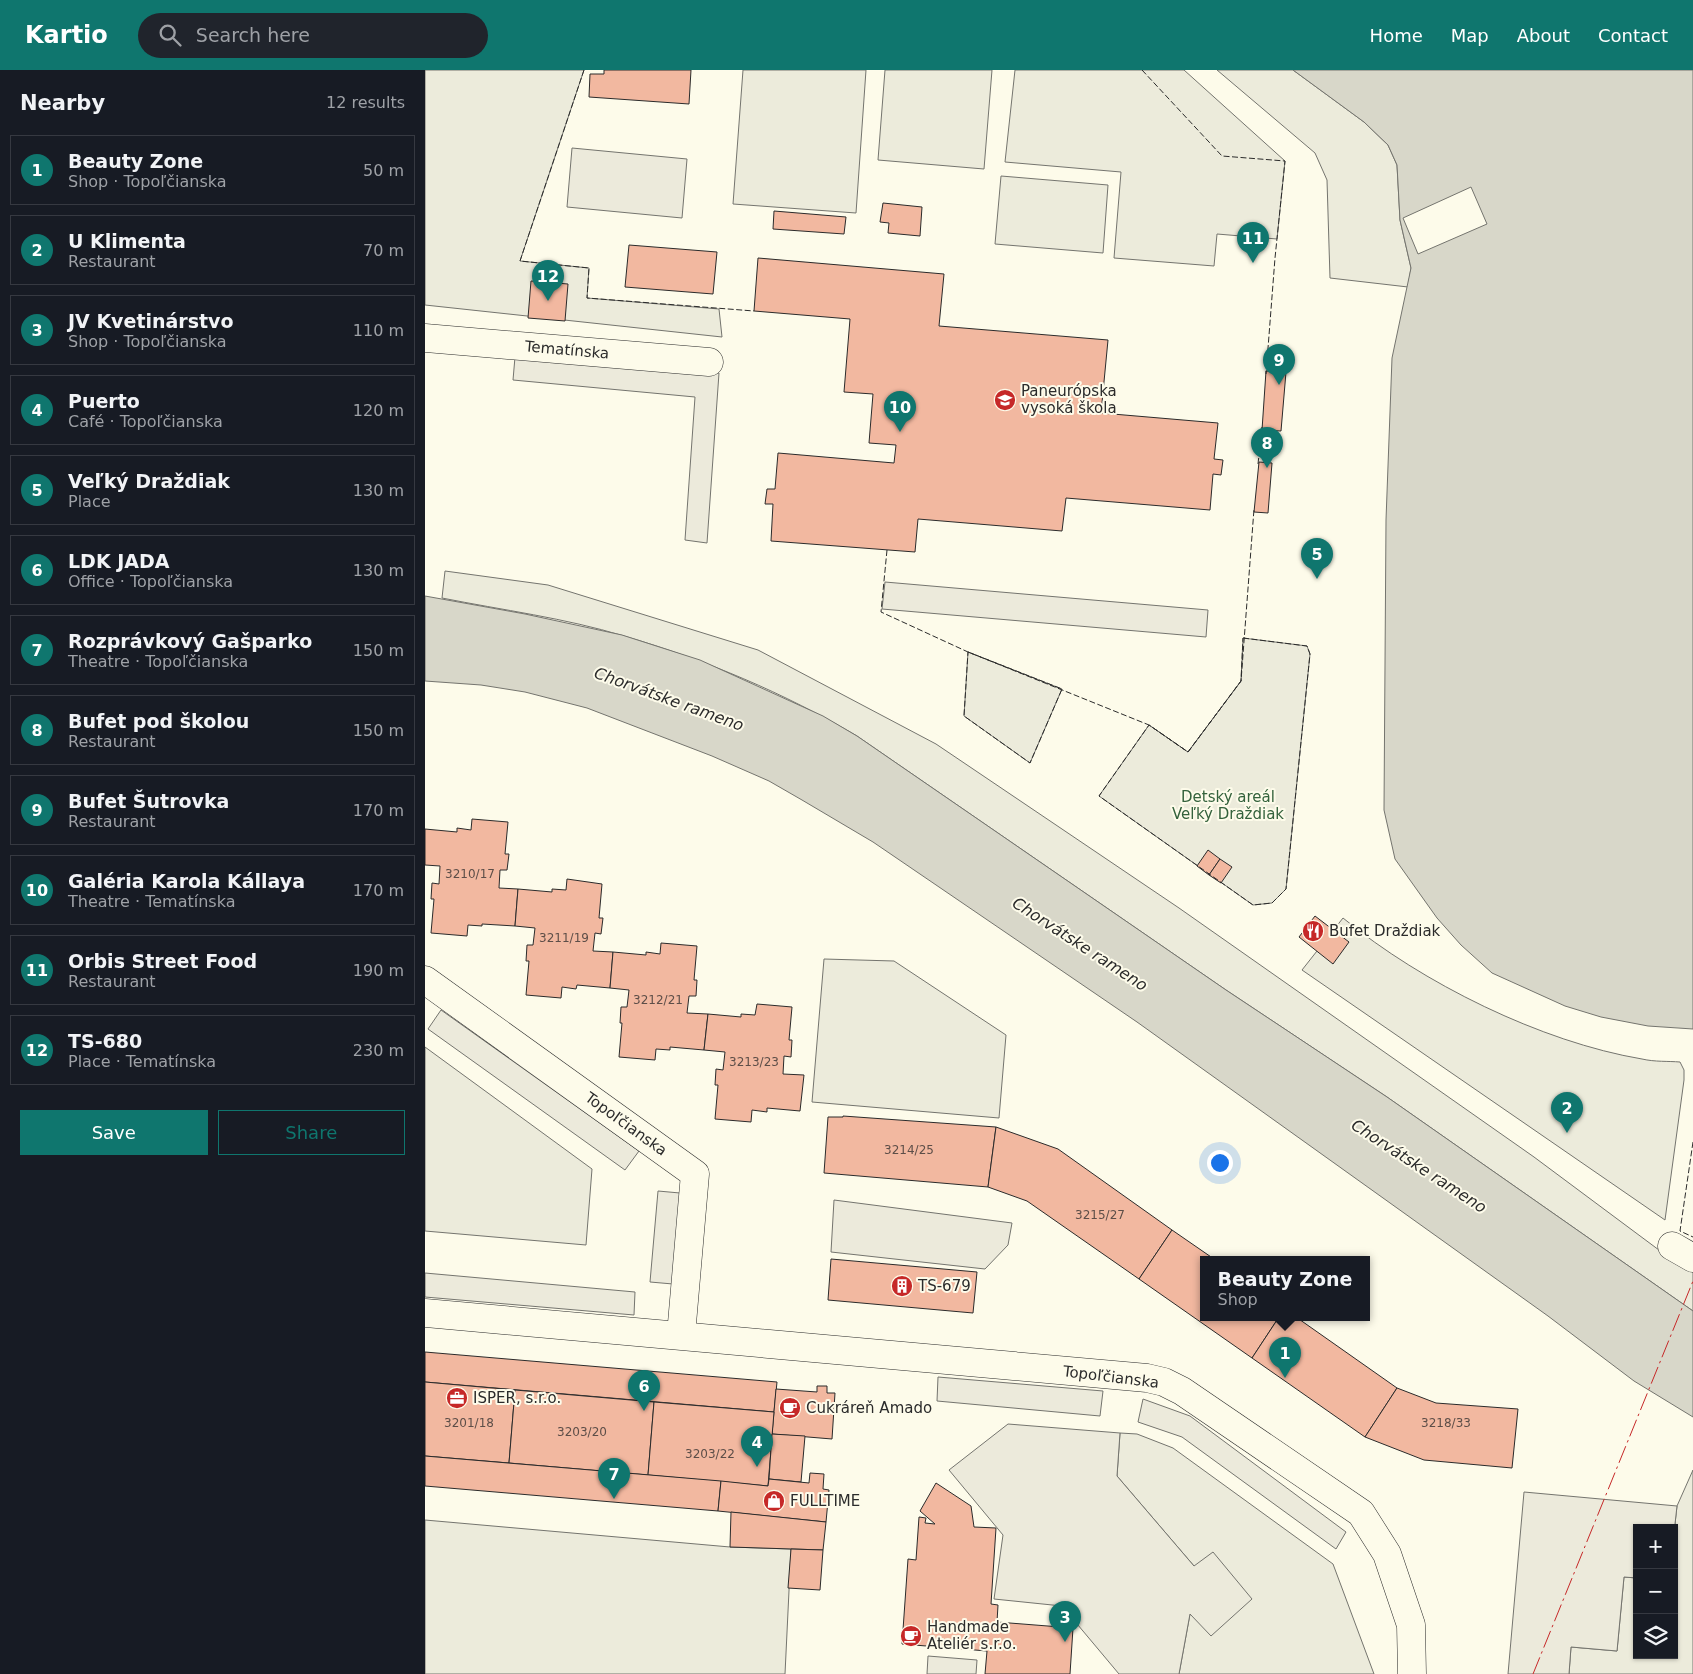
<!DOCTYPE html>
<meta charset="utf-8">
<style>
:root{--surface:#171b24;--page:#20242c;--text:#f1f3f6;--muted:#9ea1a6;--line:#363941;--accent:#0f766e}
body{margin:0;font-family:"DejaVu Sans",sans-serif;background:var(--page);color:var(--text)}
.controls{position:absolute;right:15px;bottom:15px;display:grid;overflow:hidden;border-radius:0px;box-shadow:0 1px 4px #0004}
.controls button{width:45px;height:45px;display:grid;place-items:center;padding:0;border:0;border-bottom:1px solid var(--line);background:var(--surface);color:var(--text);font:25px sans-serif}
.you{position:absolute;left:794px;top:1092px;width:18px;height:18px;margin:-12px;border:4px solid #fff;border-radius:50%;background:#1a73e8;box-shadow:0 0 0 8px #1a73e833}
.badge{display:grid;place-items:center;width:32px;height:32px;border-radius:50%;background:var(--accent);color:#fff;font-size:16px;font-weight:700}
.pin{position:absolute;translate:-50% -41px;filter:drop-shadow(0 1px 2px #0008)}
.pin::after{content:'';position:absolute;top:26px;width:18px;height:15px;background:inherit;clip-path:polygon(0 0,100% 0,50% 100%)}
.popup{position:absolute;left:775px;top:1186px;width:170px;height:65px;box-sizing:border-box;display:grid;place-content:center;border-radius:0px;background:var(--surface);filter:drop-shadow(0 1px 4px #0005);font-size:16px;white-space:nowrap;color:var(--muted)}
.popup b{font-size:19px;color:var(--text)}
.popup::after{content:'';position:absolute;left:50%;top:100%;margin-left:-10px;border:10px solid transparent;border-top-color:var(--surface)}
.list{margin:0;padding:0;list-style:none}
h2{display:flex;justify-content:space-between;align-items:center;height:65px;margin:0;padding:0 20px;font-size:21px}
h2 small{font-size:16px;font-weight:400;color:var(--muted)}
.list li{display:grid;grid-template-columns:32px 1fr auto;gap:15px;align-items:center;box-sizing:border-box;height:70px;margin:0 10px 10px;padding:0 10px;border:1px solid var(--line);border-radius:0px}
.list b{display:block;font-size:19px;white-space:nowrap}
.list p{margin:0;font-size:16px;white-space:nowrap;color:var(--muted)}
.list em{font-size:16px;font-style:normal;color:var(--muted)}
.actions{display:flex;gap:10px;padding:15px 20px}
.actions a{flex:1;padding:11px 0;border:1px solid var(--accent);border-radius:0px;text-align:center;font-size:18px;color:var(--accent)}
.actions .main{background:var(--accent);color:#fff}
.icon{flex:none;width:28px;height:28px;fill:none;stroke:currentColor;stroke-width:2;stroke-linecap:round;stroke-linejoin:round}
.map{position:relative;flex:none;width:1268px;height:1604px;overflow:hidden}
header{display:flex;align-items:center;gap:30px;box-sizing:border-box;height:70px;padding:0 25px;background:var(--accent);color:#fff}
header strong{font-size:24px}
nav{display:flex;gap:28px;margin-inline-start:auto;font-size:18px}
.search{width:350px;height:45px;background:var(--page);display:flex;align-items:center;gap:12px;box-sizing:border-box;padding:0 18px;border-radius:28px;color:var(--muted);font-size:19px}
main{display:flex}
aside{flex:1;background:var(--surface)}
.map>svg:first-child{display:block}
.green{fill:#ecebdb;stroke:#74746e}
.parking{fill:#eceadb;stroke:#74746e}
.water{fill:#d8d7c9;stroke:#74746e}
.pier{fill:#fdfbea;stroke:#74746e}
.building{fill:#f2b8a0;stroke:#2b2b2b}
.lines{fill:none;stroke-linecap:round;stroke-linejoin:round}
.minor-casing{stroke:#2b2b2b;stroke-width:29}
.minor{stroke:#fdfbea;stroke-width:28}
.fence{stroke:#2b2b2b;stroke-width:1;stroke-dasharray:6 2.5;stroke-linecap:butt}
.power{stroke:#c62828;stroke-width:1;stroke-dasharray:18 4 2.5 4;stroke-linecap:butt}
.labels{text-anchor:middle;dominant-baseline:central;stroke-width:4;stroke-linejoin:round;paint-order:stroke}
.number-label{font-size:12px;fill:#5d4e48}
.street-label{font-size:15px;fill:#2b2b2b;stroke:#fdfbea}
.poi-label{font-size:15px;fill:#2b2b2b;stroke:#fdfbea;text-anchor:start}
.park-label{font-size:15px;fill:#34623c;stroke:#fdfbea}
.water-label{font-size:16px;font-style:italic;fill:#2b2b2b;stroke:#fdfbea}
</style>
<header>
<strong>Kartio</strong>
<div class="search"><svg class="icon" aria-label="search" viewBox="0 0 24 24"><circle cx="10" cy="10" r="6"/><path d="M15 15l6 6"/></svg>Search here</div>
<nav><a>Home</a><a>Map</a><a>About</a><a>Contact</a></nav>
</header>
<main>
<aside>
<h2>Nearby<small>12 results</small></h2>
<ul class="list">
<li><span class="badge">1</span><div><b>Beauty Zone</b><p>Shop · Topoľčianska</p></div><em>50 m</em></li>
<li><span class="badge">2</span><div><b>U Klimenta</b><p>Restaurant</p></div><em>70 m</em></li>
<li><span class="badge">3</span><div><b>JV Kvetinárstvo</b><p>Shop · Topoľčianska</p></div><em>110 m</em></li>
<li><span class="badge">4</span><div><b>Puerto</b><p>Café · Topoľčianska</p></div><em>120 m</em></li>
<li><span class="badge">5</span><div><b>Veľký Draždiak</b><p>Place</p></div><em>130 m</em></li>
<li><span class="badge">6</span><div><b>LDK JADA</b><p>Office · Topoľčianska</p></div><em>130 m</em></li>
<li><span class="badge">7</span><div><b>Rozprávkový Gašparko</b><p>Theatre · Topoľčianska</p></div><em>150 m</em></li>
<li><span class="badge">8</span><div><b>Bufet pod školou</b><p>Restaurant</p></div><em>150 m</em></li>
<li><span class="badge">9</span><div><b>Bufet Šutrovka</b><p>Restaurant</p></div><em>170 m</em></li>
<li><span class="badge">10</span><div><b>Galéria Karola Kállaya</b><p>Theatre · Tematínska</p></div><em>170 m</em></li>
<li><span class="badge">11</span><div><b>Orbis Street Food</b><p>Restaurant</p></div><em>190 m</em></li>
<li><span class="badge">12</span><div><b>TS-680</b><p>Place · Tematínska</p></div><em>230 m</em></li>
</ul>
<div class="actions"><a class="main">Save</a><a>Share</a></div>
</aside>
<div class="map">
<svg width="1268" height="1604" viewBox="0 0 1268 1604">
<rect width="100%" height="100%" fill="#fdfbea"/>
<g class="green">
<polygon points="0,0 159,0 95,191 164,198 162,228 294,239 297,267 0,235"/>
<polygon points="318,0 441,0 431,143 308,134"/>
<polygon points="460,0 567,0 559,99 453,90"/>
<polygon points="590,0 759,0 860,91 852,169 792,164 789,196 689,188 696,102 580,92"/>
<polygon points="792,0 868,0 939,52 963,75 972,95 975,150 986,198 983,217 905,208 902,110 890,83"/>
<polygon points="576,106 683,115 678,183 570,174"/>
<path d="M20,501l103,14 210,65 178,94 243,164 355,249 133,99 26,14v41l-306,-214 -161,-107 -369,-254c-73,-43 -151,-76 -233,-100 -59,-18 -122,-26 -182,-38z"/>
<polygon points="818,568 882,576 885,584 861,819 847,833 828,835 674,726 724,655 763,682 816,611"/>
<polygon points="543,582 637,619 605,693 539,646"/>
<path d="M918,848c79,65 198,124 299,141 13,3 26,2 38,3l4,8v10l-19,140 -363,-250z"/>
<polygon points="399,889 469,891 581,965 574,1048 387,1032"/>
<polygon points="0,977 167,1099 161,1175 0,1161"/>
<polygon points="695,1363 712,1364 748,1378 908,1494 949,1604 754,1604 765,1544 769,1496 692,1406"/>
<polygon points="1268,1400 1268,1604 1144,1604 1146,1577 1192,1581 1199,1507 1212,1508 1212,1585 1249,1585 1249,1463 1252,1436"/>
<polygon points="0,1450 305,1477 366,1479 360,1604 0,1604"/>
</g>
<g class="parking">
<polygon points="147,78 262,89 257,148 142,137"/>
<polygon points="90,287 294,303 282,473 260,470 270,327 88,310"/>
<polygon points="460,512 783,540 781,567 457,539"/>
<polygon points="16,940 214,1081 200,1100 3,959"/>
<polygon points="233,1121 255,1123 248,1214 225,1212"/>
<polygon points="409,1130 587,1153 583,1175 560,1199 406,1182"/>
<polygon points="0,1203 210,1222 209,1245 0,1227"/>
<polygon points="513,1307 678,1321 675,1346 512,1331"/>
<polygon points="718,1329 765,1346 921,1462 911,1479 757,1367 713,1352"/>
<polygon points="583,1354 695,1363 692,1406 769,1496 788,1482 827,1529 786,1566 765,1544 754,1604 694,1604 637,1536 569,1529 578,1465 524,1400"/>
<polygon points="1099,1422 1252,1436 1249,1463 1249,1458 1212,1458 1212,1508 1199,1507 1192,1581 1146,1577 1144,1604 1083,1604"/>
<polygon points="503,1586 552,1590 551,1604 502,1604"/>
</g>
<g class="water">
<polygon points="868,0 1268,0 1268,959 1223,956 1176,947 1140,936 1067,903 1036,875 1012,848 970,789 959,740 961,450 967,288 986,198 975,150 972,95 963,75 939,52"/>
<polygon points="0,526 100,544 197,565 275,590 398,646 432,666 801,920 962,1027 1268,1241 1268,1347 1209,1311 1123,1246 712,952 448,772 377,730 344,711 287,686 162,638 100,622 56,615 0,611"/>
</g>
<polygon class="pier" points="1046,117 1062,154 993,184 978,148"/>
<g class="building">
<polygon points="179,0 266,0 264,34 164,27 165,4 179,4"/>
<polygon points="458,133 497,137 495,166 463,163 464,153 455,152"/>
<polygon points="349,141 421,147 419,164 348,159"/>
<polygon points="204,175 292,182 288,224 200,217"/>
<polygon points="333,188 519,204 514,256 683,270 676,343 793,353 789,389 798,390 796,405 788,404 785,440 641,428 637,461 493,449 490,482 346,471 348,434 340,434 342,419 350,419 353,383 469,393 471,375 444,373 448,324 419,322 425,249 329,241"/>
<polygon points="106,211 143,214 140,251 103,248"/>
<polygon points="841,301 861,302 856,361 837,360"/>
<polygon points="834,392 847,393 843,443 829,442"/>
<polygon points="47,749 83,752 80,784 84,784 82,800 75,800 74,818 93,819 90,856 57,854 57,856 43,855 42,866 6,863 9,829 6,829 7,813 14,814 15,796 0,795 0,759 32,762 32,758 46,760"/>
<polygon points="783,780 795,789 784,805 772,796"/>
<polygon points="795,789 807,797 796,813 784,805"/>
<polygon points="142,809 177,814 174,848 178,848 176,864 170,863 168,881 188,882 185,918 152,915 151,919 137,917 136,928 101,925 104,891 101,891 102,875 108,875 110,858 90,856 93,819 127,822 127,819 141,820"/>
<polygon points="890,846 924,872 908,894 874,867"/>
<polygon points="236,873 272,876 269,910 272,910 271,926 264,926 262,943 283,944 279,980 245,977 245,980 231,979 230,990 194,987 197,953 195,953 196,937 202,937 204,920 185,918 188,882 221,885 221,882 235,884"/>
<polygon points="332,934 367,937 364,970 367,970 366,987 359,986 358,1004 379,1005 375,1041 342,1038 342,1042 327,1040 326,1052 290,1049 293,1015 290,1015 291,999 298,1000 300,982 279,980 283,944 316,947 316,944 330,945"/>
<polygon points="418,1046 571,1057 563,1117 399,1103 403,1047 418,1047"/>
<polygon points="571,1057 633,1079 747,1160 714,1209 602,1131 563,1117"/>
<polygon points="747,1160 789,1189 779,1189 779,1247 854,1247 827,1288 714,1209"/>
<polygon points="406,1189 552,1202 548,1243 403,1230"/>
<polygon points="854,1247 871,1247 972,1318 940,1367 827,1288"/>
<polygon points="0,1282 352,1312 349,1342 0,1312"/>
<polygon points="0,1312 90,1320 84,1393 0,1386"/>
<polygon points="392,1316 402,1316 402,1323 410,1323 407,1369 347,1364 351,1319 392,1322"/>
<polygon points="972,1318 1011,1333 1093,1339 1087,1398 999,1390 940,1367"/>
<polygon points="90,1320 229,1332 223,1405 84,1393"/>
<polygon points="229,1332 349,1342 343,1416 223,1405"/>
<polygon points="347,1364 380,1366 376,1412 344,1409"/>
<polygon points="0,1386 296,1411 293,1441 0,1416"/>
<polygon points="385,1403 399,1404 398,1419 404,1420 401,1452 293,1441 296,1411 343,1416 344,1409 384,1413"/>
<polygon points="511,1413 546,1436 549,1457 571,1458 566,1534 573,1535 572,1552 648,1558 645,1604 560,1604 562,1581 477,1574 483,1489 491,1490 494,1447 501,1448 500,1453 510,1454 495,1441"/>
<polygon points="306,1442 401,1452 398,1480 305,1477"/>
<polygon points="366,1479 398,1480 395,1520 363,1518"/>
</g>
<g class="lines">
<g class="minor-casing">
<g id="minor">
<polyline points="0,268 284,292"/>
<polyline points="0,910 270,1104 256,1265"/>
<polyline points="1247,1176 1268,1188"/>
<polyline points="0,1243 722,1308 739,1312 757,1321 936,1443 962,1484 986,1555 987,1604"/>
</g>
</g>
<use href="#minor" class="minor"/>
<g class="fence">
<polyline points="159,0 95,191 164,198 162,228 329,241"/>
<polyline points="717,0 797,86 860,91 850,188 841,304"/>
<polyline points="833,394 837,357"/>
<polyline points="462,480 456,542 543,582 724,655 763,682 816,611 829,439"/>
<polygon points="818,568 882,576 885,584 861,819 847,833 828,835 674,726 724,655 763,682 816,611"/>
<polygon points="543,582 637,619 605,693 539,646"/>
<polyline points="1268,1072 1255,1161 1268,1167"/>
</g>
<polyline class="power" points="1108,1604 1268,1211"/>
</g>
<defs>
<g id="university-disc" transform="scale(1.125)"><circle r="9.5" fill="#c62828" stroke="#fdfbea"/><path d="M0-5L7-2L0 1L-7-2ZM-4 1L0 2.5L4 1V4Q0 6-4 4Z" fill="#fff"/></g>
<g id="restaurant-disc" transform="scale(1.125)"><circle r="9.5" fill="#c62828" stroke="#fdfbea"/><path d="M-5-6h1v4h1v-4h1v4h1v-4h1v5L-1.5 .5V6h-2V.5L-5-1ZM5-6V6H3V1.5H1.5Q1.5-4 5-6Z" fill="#fff"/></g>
<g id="building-disc" transform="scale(1.125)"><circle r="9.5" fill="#c62828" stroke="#fdfbea"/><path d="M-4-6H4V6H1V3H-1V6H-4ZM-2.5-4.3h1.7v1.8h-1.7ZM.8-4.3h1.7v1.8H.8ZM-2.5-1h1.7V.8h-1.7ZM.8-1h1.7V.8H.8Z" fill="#fff"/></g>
<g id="office-disc" transform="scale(1.125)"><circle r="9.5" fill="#c62828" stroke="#fdfbea"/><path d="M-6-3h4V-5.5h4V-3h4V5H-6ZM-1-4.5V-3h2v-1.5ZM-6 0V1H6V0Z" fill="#fff"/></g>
<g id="cafe-disc" transform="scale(1.125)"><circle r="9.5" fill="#c62828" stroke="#fdfbea"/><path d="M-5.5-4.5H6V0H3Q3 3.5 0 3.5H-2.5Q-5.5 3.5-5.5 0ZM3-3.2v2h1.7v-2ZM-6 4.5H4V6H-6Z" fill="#fff"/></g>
<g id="shop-disc" transform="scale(1.125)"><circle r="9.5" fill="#c62828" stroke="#fdfbea"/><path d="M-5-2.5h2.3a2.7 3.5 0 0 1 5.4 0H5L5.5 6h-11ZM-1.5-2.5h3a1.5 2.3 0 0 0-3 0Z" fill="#fff"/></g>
</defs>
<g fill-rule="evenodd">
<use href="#university-disc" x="580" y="330"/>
<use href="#restaurant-disc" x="888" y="861"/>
<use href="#building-disc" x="477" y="1216"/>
<use href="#office-disc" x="32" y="1328"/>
<use href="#cafe-disc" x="365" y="1338"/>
<use href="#shop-disc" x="349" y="1431"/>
<use href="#cafe-disc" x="486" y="1566"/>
</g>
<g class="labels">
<g class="number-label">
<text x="45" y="804">3210/17</text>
<text x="139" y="868">3211/19</text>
<text x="233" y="930">3212/21</text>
<text x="329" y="992">3213/23</text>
<text x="484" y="1080">3214/25</text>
<text x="675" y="1145">3215/27</text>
<text x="44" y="1353">3201/18</text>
<text x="1021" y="1353">3218/33</text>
<text x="157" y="1362">3203/20</text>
<text x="285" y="1384">3203/22</text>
</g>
<g class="street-label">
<text transform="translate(142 280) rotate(5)">Tematínska</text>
<text transform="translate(201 1054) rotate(36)">Topoľčianska</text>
<text transform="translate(686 1307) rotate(7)">Topoľčianska</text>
</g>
<g class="poi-label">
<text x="596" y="321">Paneurópska<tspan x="596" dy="17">vysoká škola</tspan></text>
<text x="904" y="861">Bufet Draždiak</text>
<text x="493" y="1216">TS-679</text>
<text x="48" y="1328">ISPER, s.r.o.</text>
<text x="381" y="1338">Cukráreň Amado</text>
<text x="365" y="1431">FULLTIME</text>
<text x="502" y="1557">Handmade<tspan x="502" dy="17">Ateliér s.r.o.</tspan></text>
</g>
<g class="park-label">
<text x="803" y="727">Detský areál<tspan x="803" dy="17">Veľký Draždiak</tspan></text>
</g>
<g class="water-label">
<text transform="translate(244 629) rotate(20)">Chorvátske rameno</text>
<text transform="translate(655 874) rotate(33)">Chorvátske rameno</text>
<text transform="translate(994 1096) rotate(33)">Chorvátske rameno</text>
</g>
</g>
</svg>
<div class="controls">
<button>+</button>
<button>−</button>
<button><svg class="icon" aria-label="layers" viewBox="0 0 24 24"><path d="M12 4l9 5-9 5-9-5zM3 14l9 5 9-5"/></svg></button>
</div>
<div class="you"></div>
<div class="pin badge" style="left:860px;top:1308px">1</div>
<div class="popup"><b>Beauty Zone</b>Shop</div>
<div class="pin badge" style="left:1142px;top:1063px">2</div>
<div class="pin badge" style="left:640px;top:1572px">3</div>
<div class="pin badge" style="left:332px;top:1397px">4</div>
<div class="pin badge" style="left:892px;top:509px">5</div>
<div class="pin badge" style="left:219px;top:1341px">6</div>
<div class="pin badge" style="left:189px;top:1429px">7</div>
<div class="pin badge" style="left:842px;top:398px">8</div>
<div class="pin badge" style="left:854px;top:315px">9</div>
<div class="pin badge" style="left:475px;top:362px">10</div>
<div class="pin badge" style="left:828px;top:193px">11</div>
<div class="pin badge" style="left:123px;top:231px">12</div>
</div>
</main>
